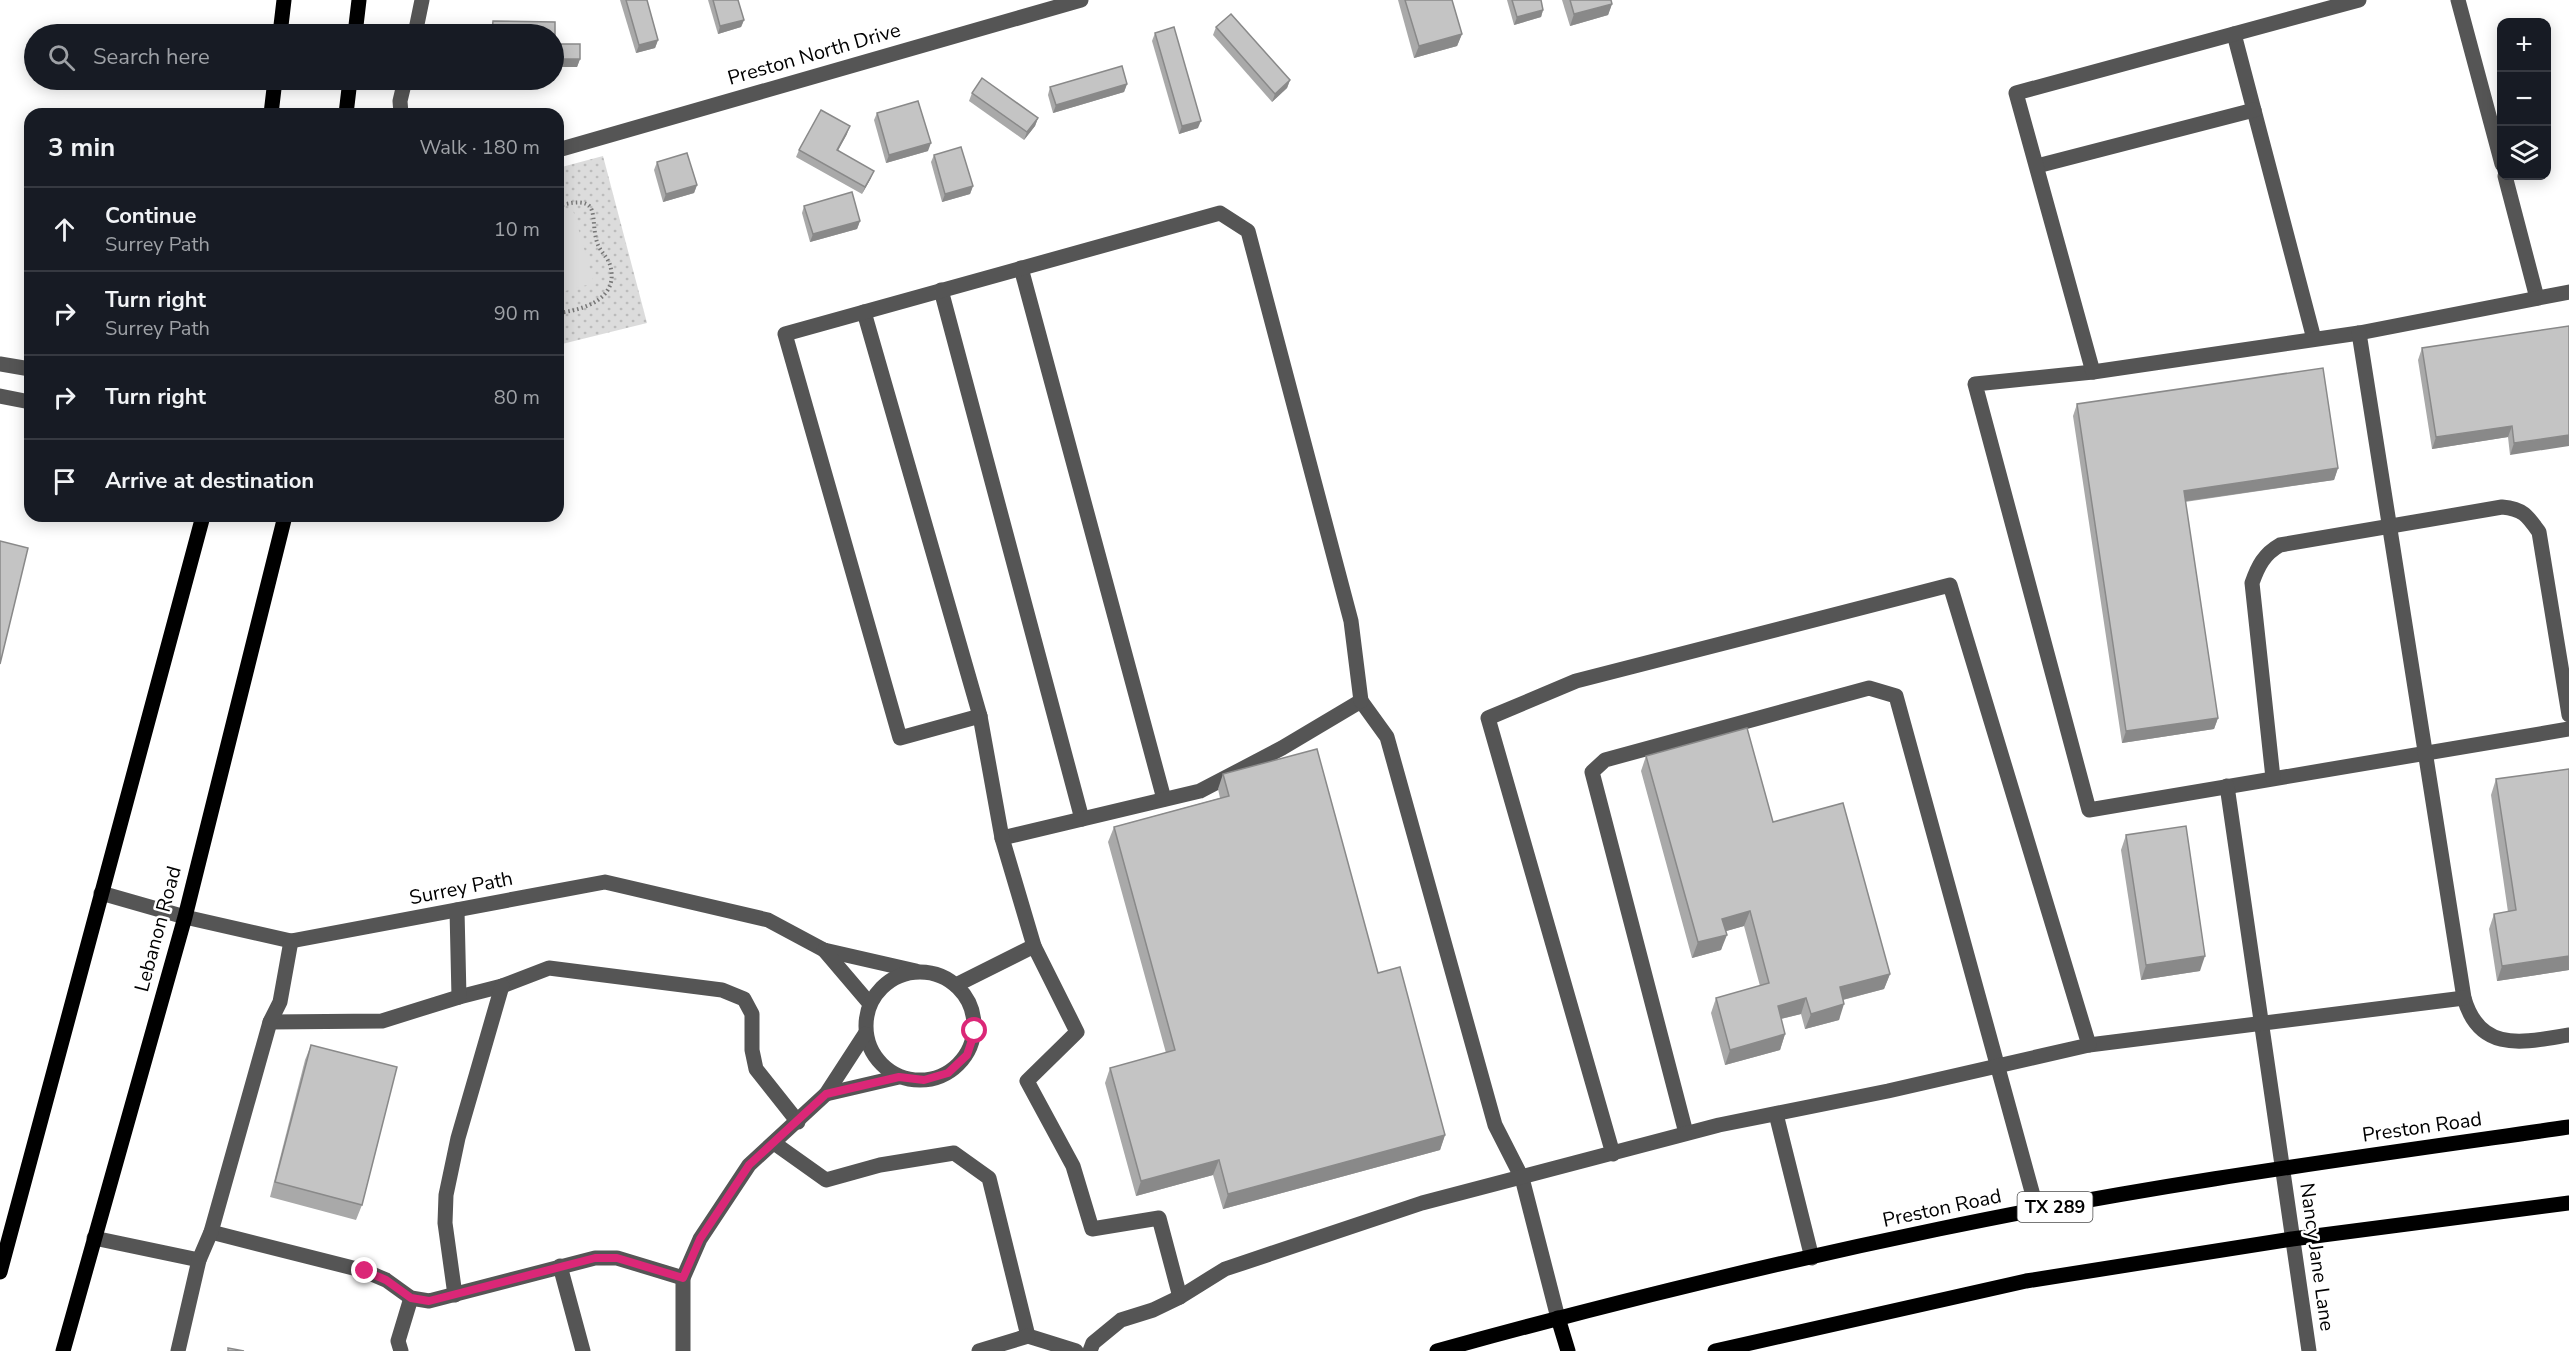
<!DOCTYPE html>
<meta charset="utf-8">
<style>
:root{--surface:#171b24;--page:#242831;--text:#f1f3f6;--muted:#9ea1a6;--line:#363941}
body{margin:0;font-family:"Nunito Sans",sans-serif;background:var(--page);color:var(--text)}
.controls{position:absolute;right:18px;top:18px;display:grid;overflow:hidden;border-radius:12px;box-shadow:0 3px 15px #0003}
.controls button{width:54px;height:54px;display:grid;place-items:center;padding:0;border:0;border-bottom:2px solid var(--line);background:var(--surface);color:var(--text);font:30px sans-serif}
.stop{position:absolute;width:18px;height:18px;margin:-14px;border:4px solid #db2777;border-radius:50%;background:#fff}
.stop.end{background:#db2777;border-color:#fff;box-shadow:0 2px 6px #0008}
.list{margin:0;padding:0;list-style:none}
h2{display:flex;justify-content:space-between;align-items:center;height:78px;margin:0;padding:0 24px;font-size:26px}
h2 small{font-size:20px;font-weight:400;color:var(--muted)}
.list li{display:grid;grid-template-columns:39px 1fr auto;gap:18px;align-items:center;box-sizing:border-box;height:84px;padding:0 24px;border-top:2px solid var(--line)}
.list b{display:block;font-size:22px;white-space:nowrap}
.list p{margin:0;font-size:20px;white-space:nowrap;color:var(--muted)}
.list em{font-size:20px;font-style:normal;color:var(--muted)}
.icon{flex:none;width:33px;height:33px;fill:none;stroke:currentColor;stroke-width:2;stroke-linecap:round;stroke-linejoin:round}
.map{position:relative;flex:none;width:2569px;height:1351px;overflow:hidden}
.search{position:absolute;background:var(--surface);box-shadow:0 3px 15px #0003;left:24px;top:24px;width:540px;height:66px;display:flex;align-items:center;gap:15px;box-sizing:border-box;padding:0 21px;border-radius:33px;color:var(--muted);font-size:22px}
.panel{position:absolute;background:var(--surface);box-shadow:0 3px 15px #0003;left:24px;top:108px;width:540px;height:414px;border-radius:18px}
.map>svg:first-child{display:block}
.grass{fill:url(#grass-dots)}
.pitch{fill:#dcdcdc}
.lines{fill:none;stroke-linecap:round;stroke-linejoin:round}
.path{stroke:#777;stroke-width:4;stroke-dasharray:1.5 3;stroke-linecap:butt}
.minor{stroke:#555;stroke-width:15}
.major{stroke:#000;stroke-width:15}
.wall{fill:#a9a9a9}
.shaded-wall{fill:#898989}
.building{fill:#c4c4c4;stroke:#898989;stroke-width:1.5}
.route{stroke:#db2777;stroke-width:8}
.labels{text-anchor:middle;dominant-baseline:central;stroke-width:5;stroke-linejoin:round;paint-order:stroke}
.shield{fill:#fff;stroke:#4c4c4c;stroke-width:1.5}
.shield-label{font-size:18px;font-weight:bold;fill:#000}
.street-label{font-size:20px;fill:#000;stroke:#fff}
</style>
<div class="map">
<svg width="2569" height="1351" viewBox="0 0 2569 1351">
<defs>
<pattern id="grass-dots" width="8" height="8" patternUnits="userSpaceOnUse" patternTransform="scale(1.5)"><rect width="8" height="8" fill="#dcdcdc"/><path d="M2 2h.1M6 6h.1" fill="none" stroke="#bbb" stroke-width="1.8" stroke-linecap="round"/></pattern>
</defs>
<rect width="100%" height="100%" fill="#fff"/>
<polygon class="grass" points="603,156 647,323 558,345 558,168"/>
<polygon class="pitch" points="573,210 594,283 558,293 558,215"/>
<g class="lines">
<path class="path" d="M558,206c47,-13 30,12 40,39 3,7 10,13 12,20 10,34 -27,45 -52,48"/>
<g class="minor">
<polyline points="2458,0 2502,164"/>
<polyline points="415,34 422,0"/>
<polyline points="2234,34 2314,339"/>
<polyline points="401,114 400,101 405,80"/>
<polyline points="558,150 1081,0"/>
<polyline points="2037,166 2254,110"/>
<polyline points="2505,176 2537,298"/>
<polyline points="1021,268 1164,799"/>
<polyline points="941,290 1082,819"/>
<polyline points="2569,292 2359,333 2093,372 1975,384 2089,810 2569,729"/>
<polyline points="864,312 980,716"/>
<path d="M2359,333l105,665c16,56 60,44 105,37"/>
<polyline points="0,364 30,369"/>
<polyline points="2093,372 2016,93 2359,0"/>
<polyline points="0,396 30,402"/>
<path d="M2273,778l-21,-195c6,-17 12,-29 28,-38l222,-38c21,2 25,8 37,25l30,183"/>
<polyline points="2227,786 2309,1351"/>
<polyline points="1002,838 1200,791 1282,748 1361,701 1387,737 1495,1125 1522,1178 1558,1318"/>
<polyline points="101,893 185,917 291,941 605,882 768,920 824,950 916,971"/>
<polyline points="1034,946 1002,838 980,716 900,738 785,334 1220,213 1248,231 1351,621 1361,701"/>
<polyline points="824,950 870,1004"/>
<circle cx="920" cy="1026" r="54"/>
<polyline points="956,985 1034,946 1077,1032 1027,1081 1073,1166 1092,1229 1159,1218 1180,1297"/>
<polyline points="459,997 502,986 549,968 722,990 744,999 752,1014 752,1050 756,1069 798,1122"/>
<polyline points="270,1022 382,1021 459,997 457,910"/>
<polyline points="2089,1045 2464,998"/>
<polyline points="826,1094 899,1077"/>
<polyline points="1776,1114 1812,1258"/>
<polyline points="1686,1133 1592,772 1605,760 1869,688 1896,696 2037,1210"/>
<polyline points="774,1143 826,1180 880,1165 954,1153 989,1178 1028,1336 1076,1351"/>
<polyline points="211,1232 365,1271 386,1280 411,1298 429,1301 595,1258 617,1258 683,1278"/>
<polyline points="94,1238 199,1260"/>
<polyline points="560,1266 583,1351"/>
<polyline points="455,1295 445,1223 446,1195 458,1138 502,986"/>
<polyline points="178,1351 199,1260 211,1232 270,1022 280,1002 291,941"/>
<polyline points="401,1351 398,1341 411,1298"/>
<polyline points="683,1351 683,1278 700,1239 749,1165 826,1094 865,1034"/>
<polyline points="979,1351 1028,1336"/>
<polyline points="1090,1351 1093,1343 1121,1320 1153,1310 1180,1297 1225,1269 1422,1203 1719,1125 1888,1091 2089,1045 1950,585 1576,681 1488,718 1613,1154"/>
</g>
<g class="major">
<polyline points="280,34 284,0"/>
<polyline points="355,34 359,0"/>
<polyline points="271,114 275,80"/>
<polyline points="346,114 350,80"/>
<polyline points="0,1272 203,516"/>
<polyline points="1558,1318 1568,1351"/>
<polyline points="63,1351 185,917 285,516"/>
<path d="M1437,1351c166,-46 333,-87 502,-122 208,-44 420,-72 630,-102"/>
<polyline points="1715,1351 2026,1281 2292,1239 2569,1203"/>
</g>
</g>
<g class="wall">
<polygon points="620,0 647,0 658,40 655,48 636,53"/>
<polygon points="708,0 738,0 744,20 741,27 718,34"/>
<polygon points="1398,0 1452,0 1462,34 1457,46 1414,58"/>
<polygon points="1507,0 1541,0 1543,10 1541,17 1514,25"/>
<polygon points="1562,0 1611,0 1612,4 1608,15 1570,26"/>
<polygon points="493,21 555,22 555,44 580,44 580,59 577,67 554,67 554,34 490,34 490,29"/>
<polygon points="1216,27 1290,80 1287,88 1272,102 1213,35"/>
<polygon points="1155,33 1198,128 1179,134 1152,41"/>
<polygon points="1127,84 1124,92 1053,113 1048,95 1050,87"/>
<polygon points="972,93 1038,118 1035,126 1024,140 969,101"/>
<polygon points="877,113 928,151 886,163 874,120"/>
<polygon points="847,134 838,150 871,178 862,194 796,157 799,150"/>
<polygon points="934,155 973,186 970,194 942,202 931,162"/>
<polygon points="657,162 697,185 694,193 663,202 654,170"/>
<polygon points="804,206 860,221 857,229 810,242 802,213"/>
<polygon points="2569,326 2510,455 2508,437 2432,449 2418,360 2422,348"/>
<polygon points="2077,404 2338,468 2334,480 2185,502 2218,718 2214,729 2122,743 2073,416"/>
<polygon points="1646,756 1773,822 1890,974 1884,989 1843,1000 1839,1020 1805,1029 1801,1014 1781,1019 1785,1034 1780,1050 1725,1065 1711,1013 1716,998 1760,986 1744,926 1726,931 1721,950 1692,958 1641,771"/>
<polygon points="1223,774 1378,973 1445,1135 1440,1150 1223,1209 1213,1175 1136,1196 1105,1083 1110,1068 1166,1053 1108,842 1114,827 1220,798 1218,789"/>
<polygon points="2496,779 2569,970 2497,981 2489,929 2494,914 2508,912 2491,795"/>
<polygon points="2126,835 2200,971 2141,980 2121,850"/>
<polygon points="311,1045 362,1205 356,1220 270,1197 305,1060"/>
</g>
<g class="shaded-wall">
<polygon points="1612,4 1608,15 1570,26 1574,14"/>
<polygon points="1543,10 1541,17 1514,25 1517,17"/>
<polygon points="744,20 741,27 718,34 720,26"/>
<polygon points="1462,34 1457,46 1414,58 1419,46"/>
<polygon points="658,40 655,48 636,53 639,45"/>
<polygon points="554,59 580,59 577,67 554,67"/>
<polygon points="1290,80 1287,88 1272,102 1275,94"/>
<polygon points="1127,84 1124,92 1053,113 1056,105"/>
<polygon points="1038,118 1035,126 1024,140 1027,132"/>
<polygon points="1201,121 1198,128 1179,134 1182,126"/>
<polygon points="850,126 847,134 834,158 837,150"/>
<polygon points="931,143 928,151 886,163 889,155"/>
<polygon points="874,171 871,178 862,194 865,187"/>
<polygon points="697,185 694,193 663,202 666,194"/>
<polygon points="973,186 970,194 942,202 945,194"/>
<polygon points="860,221 857,229 810,242 813,234"/>
<polygon points="2512,426 2508,437 2432,449 2436,437"/>
<polygon points="2569,435 2569,446 2510,455 2514,443"/>
<polygon points="2338,468 2334,480 2180,502 2184,491"/>
<polygon points="2218,718 2214,729 2122,743 2126,731"/>
<polygon points="1750,911 1744,926 1716,934 1722,919"/>
<polygon points="1727,935 1721,950 1692,958 1698,942"/>
<polygon points="2205,956 2200,971 2141,980 2146,965"/>
<polygon points="2569,956 2569,970 2497,981 2502,966"/>
<polygon points="1890,974 1884,989 1834,1002 1840,987"/>
<polygon points="1806,998 1801,1014 1772,1021 1778,1006"/>
<polygon points="1844,1004 1839,1020 1805,1029 1811,1014"/>
<polygon points="1785,1034 1780,1050 1725,1065 1730,1050"/>
<polygon points="1445,1135 1440,1150 1223,1209 1228,1194"/>
<polygon points="1219,1160 1213,1175 1136,1196 1141,1181"/>
</g>
<g class="building">
<polygon points="626,0 647,0 658,40 639,45"/>
<polygon points="713,0 738,0 744,20 720,26"/>
<polygon points="1405,0 1452,0 1462,34 1419,46"/>
<polygon points="1512,0 1541,0 1543,10 1517,17"/>
<polygon points="1570,0 1611,0 1612,4 1574,14"/>
<polygon points="1231,14 1290,80 1275,94 1216,27"/>
<polygon points="493,21 555,22 555,44 580,44 580,59 554,59 554,34 492,34"/>
<polygon points="1174,27 1201,121 1182,126 1155,33"/>
<polygon points="1122,66 1127,84 1056,105 1050,87"/>
<polygon points="982,78 1038,118 1027,132 972,93"/>
<polygon points="918,101 931,143 889,155 877,113"/>
<polygon points="821,110 850,126 837,150 874,171 865,187 799,150"/>
<polygon points="961,147 973,186 945,194 934,155"/>
<polygon points="687,153 697,185 666,194 657,162"/>
<polygon points="852,192 860,221 813,234 804,206"/>
<polygon points="2569,326 2569,435 2514,443 2512,426 2436,437 2422,348"/>
<polygon points="2323,368 2338,468 2184,491 2218,718 2126,731 2077,404"/>
<polygon points="0,541 28,548 0,664"/>
<polygon points="1747,728 1773,822 1843,803 1890,974 1840,987 1844,1004 1811,1014 1806,998 1778,1006 1785,1034 1730,1050 1716,998 1769,983 1750,911 1722,919 1727,935 1698,942 1646,756"/>
<polygon points="1317,749 1378,973 1400,967 1445,1135 1228,1194 1219,1160 1141,1181 1110,1068 1175,1050 1114,827 1229,796 1223,774"/>
<polygon points="2569,769 2569,956 2502,966 2494,914 2516,910 2496,779"/>
<polygon points="2186,826 2205,956 2146,965 2126,835"/>
<polygon points="311,1045 397,1067 362,1205 275,1182"/>
<polygon points="228,1348 244,1351 228,1351"/>
</g>
<g class="lines">
<polyline class="route" points="365,1271 386,1280 411,1298 429,1301 595,1258 617,1258 683,1278 700,1239 749,1165 826,1094 899,1077 924,1080 948,1073 967,1055 975,1031"/>
</g>
<g class="labels">
<rect class="shield" x="2017.5" y="1192" width="75" height="30" rx="4.5"/>
<g class="shield-label">
<text x="2055" y="1207">TX 289</text>
</g>
<g class="street-label">
<text transform="translate(814 54) rotate(-16)">Preston North Drive</text>
<text transform="translate(461 888) rotate(-11)">Surrey Path</text>
<text transform="translate(158 929) rotate(-75)">Lebanon Road</text>
<text transform="translate(2422 1127) rotate(-8)">Preston Road</text>
<text transform="translate(1942 1208) rotate(-12)">Preston Road</text>
<text transform="translate(2317 1257) rotate(82)">Nancy Jane Lane</text>
</g>
</g>
</svg>
<div class="controls">
<button>+</button>
<button>−</button>
<button><svg class="icon" aria-label="layers" viewBox="0 0 24 24"><path d="M12 4l9 5-9 5-9-5zM3 14l9 5 9-5"/></svg></button>
</div>
<div class="stop" style="left:975px;top:1031px"></div>
<div class="stop end" style="left:365px;top:1271px"></div>
<div class="search"><svg class="icon" aria-label="search" viewBox="0 0 24 24"><circle cx="10" cy="10" r="6"/><path d="M15 15l6 6"/></svg>Search here</div>
<section class="panel">
<h2>3 min<small>Walk · 180 m</small></h2>
<ul class="list">
<li><svg class="icon" aria-label="ahead" viewBox="0 0 24 24"><path d="M12 20V5M6 11l6-6 6 6"/></svg><div><b>Continue</b><p>Surrey Path</p></div><em>10 m</em></li>
<li><svg class="icon" aria-label="right" viewBox="0 0 24 24"><path d="M7 20v-9h11M14 6l5 5-5 5"/></svg><div><b>Turn right</b><p>Surrey Path</p></div><em>90 m</em></li>
<li><svg class="icon" aria-label="right" viewBox="0 0 24 24"><path d="M7 20v-9h11M14 6l5 5-5 5"/></svg><div><b>Turn right</b></div><em>80 m</em></li>
<li><svg class="icon" aria-label="arrive" viewBox="0 0 24 24"><path d="M6 21V4h12l-3 4 3 4H6"/></svg><div><b>Arrive at destination</b></div></li>
</ul>
</section>
</div>
